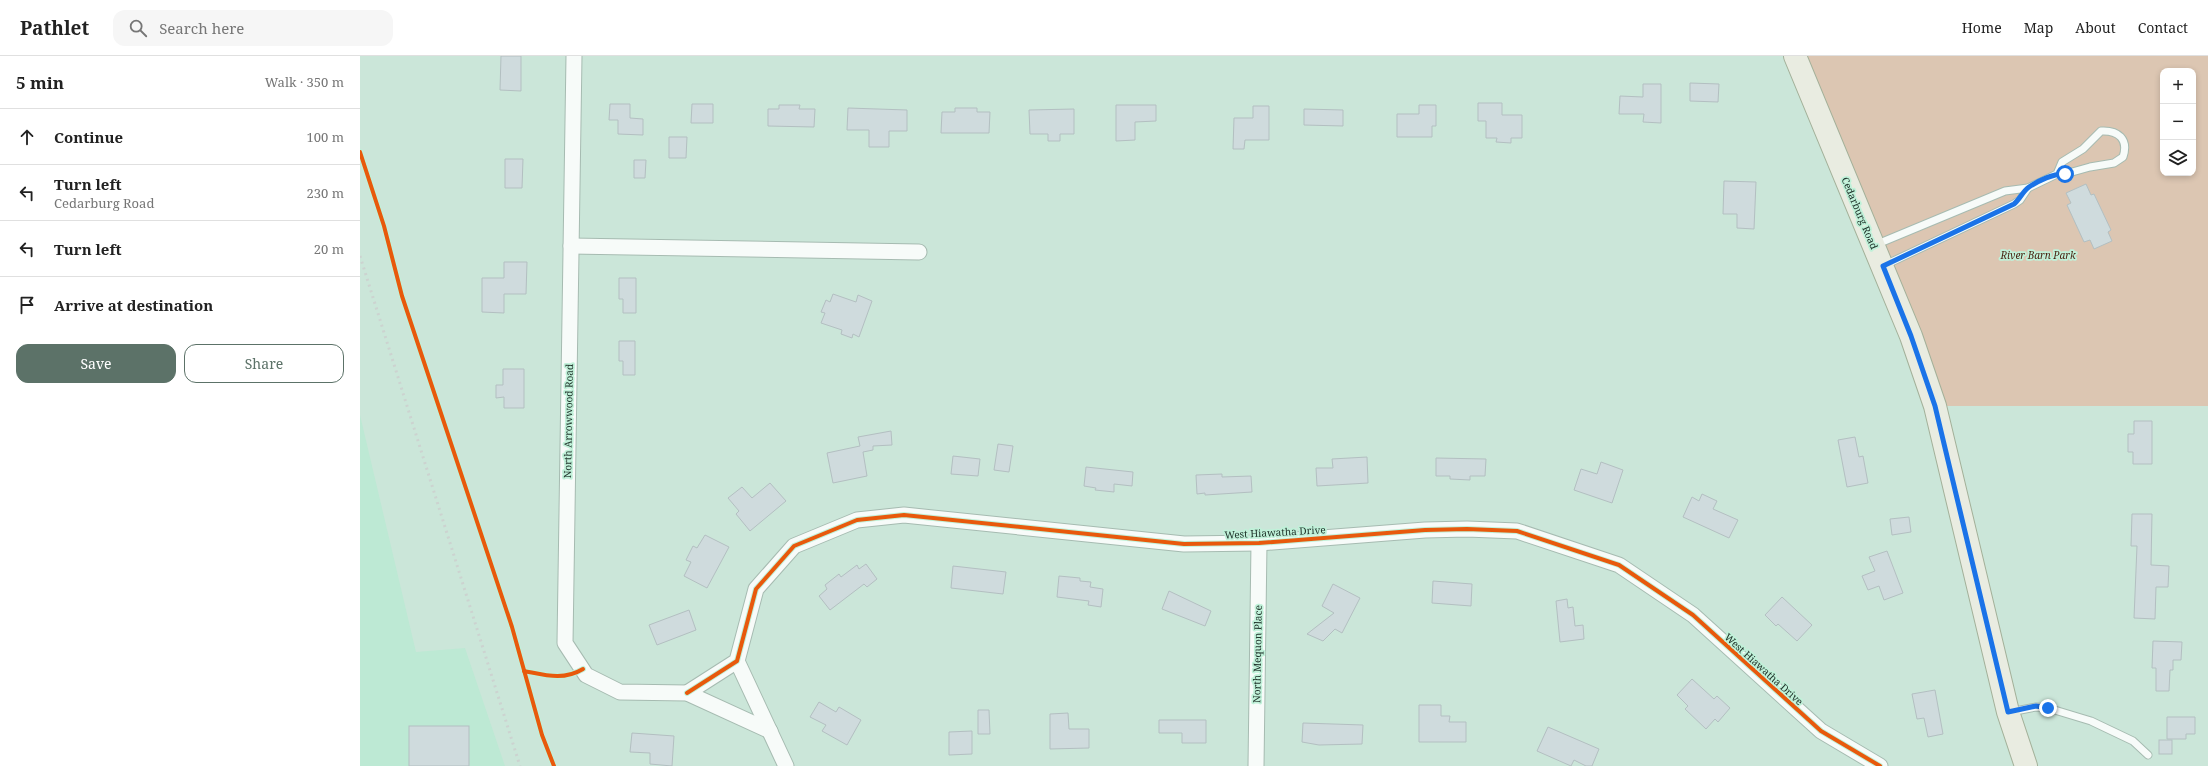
<!DOCTYPE html>
<meta charset="utf-8">
<style>
:root{--surface:#fff;--page:#f6f6f6;--text:#222;--muted:#767676;--line:#e0e0e0;--accent:#5c7268}
body{margin:0;font-family:"Noto Serif",serif;background:var(--page);color:var(--text)}
.controls{position:absolute;right:12px;top:12px;display:grid;overflow:hidden;border-radius:8px;box-shadow:0 2px 6px #0003}
.controls button{width:36px;height:36px;display:grid;place-items:center;padding:0;border:0;border-bottom:1px solid var(--line);background:var(--surface);color:var(--text);font:20px sans-serif}
.stop{position:absolute;width:12px;height:12px;margin:-9px;border:3px solid #1a73e8;border-radius:50%;background:#fff}
.stop.end{background:#1a73e8;border-color:#fff;box-shadow:0 1px 4px #0008}
.list{margin:0;padding:0;list-style:none}
h2{display:flex;justify-content:space-between;align-items:center;height:52px;margin:0;padding:0 16px;font-size:17px}
h2 small{font-size:13px;font-weight:400;color:var(--muted)}
.list li{display:grid;grid-template-columns:26px 1fr auto;gap:12px;align-items:center;box-sizing:border-box;height:56px;padding:0 16px;border-top:1px solid var(--line)}
.list b{display:block;font-size:15px;white-space:nowrap}
.list p{margin:0;font-size:13px;white-space:nowrap;color:var(--muted)}
.list em{font-size:13px;font-style:normal;color:var(--muted)}
.actions{display:flex;gap:8px;padding:12px 16px}
.actions a{flex:1;padding:9px 0;border:1px solid var(--accent);border-radius:12px;text-align:center;font-size:14px;color:var(--accent)}
.actions .main{background:var(--accent);color:#fff}
.icon{flex:none;width:22px;height:22px;fill:none;stroke:currentColor;stroke-width:2;stroke-linecap:round;stroke-linejoin:round}
.map{position:relative;flex:none;width:1848px;height:710px;overflow:hidden}
header{display:flex;align-items:center;gap:24px;box-sizing:border-box;height:56px;padding:0 20px;background:var(--surface);border-bottom:1px solid var(--line)}
header strong{font-size:19px}
nav{display:flex;gap:22px;margin-inline-start:auto;font-size:14px}
.search{width:280px;height:36px;background:var(--page);display:flex;align-items:center;gap:10px;box-sizing:border-box;padding:0 14px;border-radius:12px;color:var(--muted);font-size:15px}
main{display:flex}
aside{flex:1;background:var(--surface)}
.map>svg:first-child{display:block}
.built{fill:#bde9d4}
.green{fill:#dcc6b2;fill-rule:evenodd}
.building{fill:#cfdbdd;stroke:#b3bfc1}
.lines{fill:none;stroke-linecap:round;stroke-linejoin:round}
.service-casing{stroke:#a6bbb1;stroke-width:9}
.minor-casing{stroke:#a6bbb1;stroke-width:17}
.primary-casing{stroke:#a3b099;stroke-width:24}
.service{stroke:#f7fbf9;stroke-width:7}
.minor{stroke:#f7fbf9;stroke-width:15}
.primary{stroke:#e9ece1;stroke-width:22}
.rail{stroke:#ccd3d0;stroke-width:3;stroke-dasharray:2 4;stroke-linecap:butt}
.cycleway-casing{stroke:#c0f1d9;stroke-width:6}
.cycleway{stroke:#e8590c;stroke-width:4}
.route{stroke:#1a73e8;stroke-width:5}
.labels{text-anchor:middle;dominant-baseline:central;stroke-width:3.5;stroke-linejoin:round;paint-order:stroke}
.street-label{font-size:10px;fill:#20342b;stroke:#c0f1d9}
.park-label{font-size:10px;font-style:italic;fill:#4a2312;stroke:#c0f1d9}
</style>
<header>
<strong>Pathlet</strong>
<div class="search"><svg class="icon" aria-label="search" viewBox="0 0 24 24"><circle cx="10" cy="10" r="6"/><path d="M15 15l6 6"/></svg>Search here</div>
<nav><a>Home</a><a>Map</a><a>About</a><a>Contact</a></nav>
</header>
<main>
<aside>
<h2>5 min<small>Walk · 350 m</small></h2>
<ul class="list">
<li><svg class="icon" aria-label="ahead" viewBox="0 0 24 24"><path d="M12 20V5M6 11l6-6 6 6"/></svg><div><b>Continue</b></div><em>100 m</em></li>
<li><svg class="icon" aria-label="left" viewBox="0 0 24 24"><path d="M17 20v-9H6M10 6l-5 5 5 5"/></svg><div><b>Turn left</b><p>Cedarburg Road</p></div><em>230 m</em></li>
<li><svg class="icon" aria-label="left" viewBox="0 0 24 24"><path d="M17 20v-9H6M10 6l-5 5 5 5"/></svg><div><b>Turn left</b></div><em>20 m</em></li>
<li><svg class="icon" aria-label="arrive" viewBox="0 0 24 24"><path d="M6 21V4h12l-3 4 3 4H6"/></svg><div><b>Arrive at destination</b></div></li>
</ul>
<div class="actions"><a class="main">Save</a><a>Share</a></div>
</aside>
<div class="map">
<svg width="1848" height="710" viewBox="0 0 1848 710">
<rect width="100%" height="100%" fill="#cbe6d9"/>
<polygon class="built" points="0,359 56,596 105,592 145,710 0,710"/>
<path class="green" d="M1435,0h413v350h-273zM1803,15h30v102h-30z"/>
<g class="building">
<polygon points="141,0 161,0 161,35 140,34"/>
<polygon points="1330,27 1359,28 1358,46 1330,45"/>
<polygon points="1283,28 1301,28 1301,67 1283,66 1284,58 1259,58 1260,40 1283,41"/>
<polygon points="1118,47 1142,47 1142,59 1162,59 1162,82 1151,82 1151,87 1136,86 1137,82 1126,82 1126,65 1118,65"/>
<polygon points="250,48 270,48 270,62 283,63 283,79 258,78 258,64 249,64"/>
<polygon points="332,48 353,48 353,67 331,67"/>
<polygon points="419,49 440,49 439,53 455,53 454,71 408,70 408,53 419,53"/>
<polygon points="756,49 796,49 796,65 775,66 775,84 756,85"/>
<polygon points="1059,49 1076,49 1076,70 1072,70 1072,81 1037,81 1037,58 1059,58"/>
<polygon points="893,50 909,50 909,84 885,84 884,93 873,93 874,62 893,62"/>
<polygon points="488,52 547,54 547,75 529,75 529,91 509,91 509,74 487,74"/>
<polygon points="595,52 617,52 617,56 630,56 629,77 581,77 582,56 595,56"/>
<polygon points="714,53 714,78 700,78 700,85 688,85 688,78 670,78 669,54"/>
<polygon points="944,53 983,54 983,70 944,69"/>
<polygon points="309,81 327,81 326,102 309,102"/>
<polygon points="145,103 163,103 162,132 145,132"/>
<polygon points="274,104 286,104 285,122 274,122"/>
<polygon points="1364,125 1396,126 1394,173 1377,172 1377,158 1363,158"/>
<polygon points="1726,128 1731,139 1734,138 1751,174 1748,176 1752,185 1734,193 1730,184 1724,186 1707,149 1711,147 1706,137"/>
<polygon points="144,206 167,206 166,238 144,238 144,257 122,256 122,222 144,222"/>
<polygon points="259,222 276,222 276,257 263,257 263,243 259,243"/>
<polygon points="473,238 496,246 498,239 512,245 499,281 493,278 492,282 481,278 482,274 461,267 465,257 461,256 466,244 470,246"/>
<polygon points="259,285 275,285 275,319 263,319 263,305 259,305"/>
<polygon points="143,313 164,313 164,352 144,352 144,341 136,342 136,329 143,329"/>
<polygon points="1774,365 1792,365 1792,408 1773,408 1773,396 1768,396 1768,378 1774,378"/>
<polygon points="531,375 532,389 513,390 513,394 503,396 507,420 473,427 467,397 500,390 498,381"/>
<polygon points="1495,381 1499,401 1503,400 1508,427 1487,431 1478,384"/>
<polygon points="638,388 653,390 649,416 634,414"/>
<polygon points="593,400 620,403 618,420 591,418"/>
<polygon points="1007,401 1008,427 957,430 956,412 973,412 972,403"/>
<polygon points="1076,402 1126,403 1125,420 1110,420 1110,424 1090,423 1090,420 1076,420"/>
<polygon points="1241,406 1263,414 1252,447 1214,434 1221,413 1237,418"/>
<polygon points="726,411 773,416 772,430 754,428 754,436 735,434 736,432 724,430"/>
<polygon points="862,418 862,421 891,420 892,436 845,439 845,437 837,438 836,419"/>
<polygon points="410,427 426,445 390,475 376,458 379,455 368,442 382,431 392,442"/>
<polygon points="1342,438 1357,445 1353,453 1378,464 1369,482 1323,461 1332,441 1339,445"/>
<polygon points="1772,458 1792,458 1791,509 1809,510 1808,531 1796,531 1795,563 1774,562 1777,490 1771,490"/>
<polygon points="1549,461 1551,476 1532,479 1530,463"/>
<polygon points="345,479 369,491 347,532 324,520 331,506 326,504 333,490 337,492"/>
<polygon points="1527,495 1543,537 1524,544 1519,530 1508,534 1502,520 1515,515 1509,501"/>
<polygon points="506,508 517,523 507,531 504,528 470,554 459,540 467,533 465,529 479,518 481,521 497,509 499,513"/>
<polygon points="593,510 646,516 643,538 591,532"/>
<polygon points="699,520 720,522 720,525 731,526 730,531 743,533 741,551 728,549 729,545 697,541"/>
<polygon points="1073,525 1112,528 1111,550 1072,547"/>
<polygon points="973,528 1000,542 982,577 975,573 963,585 947,578 974,557 962,550"/>
<polygon points="809,535 851,555 845,570 802,553"/>
<polygon points="1422,541 1452,569 1437,585 1418,568 1416,570 1405,559"/>
<polygon points="1207,543 1208,552 1213,551 1215,570 1223,569 1224,583 1200,586 1196,545"/>
<polygon points="329,554 336,574 297,589 289,569"/>
<polygon points="1793,585 1822,586 1821,604 1813,604 1813,614 1810,614 1809,635 1796,635 1796,612 1792,612"/>
<polygon points="1332,623 1354,643 1357,640 1370,652 1358,666 1355,663 1346,673 1325,653 1328,650 1317,639"/>
<polygon points="1575,634 1583,678 1568,681 1564,662 1557,663 1552,638"/>
<polygon points="459,646 476,656 479,651 501,664 487,689 462,675 466,669 450,661"/>
<polygon points="1059,649 1081,649 1081,660 1090,660 1089,666 1106,666 1106,686 1059,686"/>
<polygon points="618,654 629,654 630,678 618,678"/>
<polygon points="708,657 709,673 729,673 729,692 690,693 690,658"/>
<polygon points="1807,661 1835,661 1835,678 1826,678 1826,683 1807,683"/>
<polygon points="799,664 846,664 846,687 822,687 822,677 799,677"/>
<polygon points="943,667 1003,669 1002,688 959,689 942,686"/>
<rect x="49" y="670" width="60" height="40"/>
<polygon points="1188,671 1239,693 1232,710 1226,710 1214,704 1211,710 1177,695"/>
<polygon points="612,675 612,698 589,699 589,676"/>
<polygon points="272,677 314,680 312,710 290,708 290,697 270,696"/>
<rect x="1799" y="684" width="13" height="14"/>
</g>
<g class="lines">
<g class="service-casing">
<g id="service">
<path d="M1515,189l130,-54 23,-3 29,-14h8l25,-7 24,-4 9,-6c6,-18 -5,-27 -22,-26l-18,18 -21,13 -5,12"/>
<polyline points="1525,209 1654,148 1660,144 1668,132"/>
<polyline points="1650,656 1676,651 1688,652 1731,665 1773,685 1788,699"/>
</g>
</g>
<g class="minor-casing">
<g id="minor">
<polyline points="214,0 205,587 226,619 260,636 327,637 410,675"/>
<polyline points="211,190 559,196"/>
<polyline points="377,605 426,710"/>
<polyline points="327,637 377,605 396,533 434,490 497,464 544,459 824,488 899,487 1065,474 1107,473 1157,475 1259,509 1333,559 1461,675 1520,710"/>
<polyline points="896,710 899,487"/>
</g>
</g>
<g class="primary-casing">
<polyline id="primary" points="1435,0 1551,280 1575,350 1648,656 1666,710"/>
</g>
<use href="#service" class="service"/>
<use href="#minor" class="minor"/>
<use href="#primary" class="primary"/>
<polyline class="rail" points="0,200 160,710"/>
<g class="cycleway-casing">
<g id="cycleway">
<polyline points="0,96 24,170 42,240 152,571 182,679 194,710"/>
<path d="M164,615c21,4 39,10 59,-2"/>
<polyline points="327,637 377,605 396,533 434,490 497,464 544,459 824,488 899,487 1065,474 1107,473 1157,475 1259,509 1333,559 1461,675 1520,710"/>
</g>
</g>
<use href="#cycleway" class="cycleway"/>
</g>
<g class="lines">
<path class="route" d="M1688,652l-12,-2 -28,6 -73,-306 -24,-70 -28,-70 131,-62c6,-5 9,-13 15,-17 9,-6 25,-14 36,-13"/>
</g>
<g class="labels">
<g class="street-label">
<text transform="translate(1500 157) rotate(67)">Cedarburg Road</text>
<text transform="translate(208 365) rotate(-89)">North Arrowwood Road</text>
<text transform="translate(915 476) rotate(-3)">West Hiawatha Drive</text>
<text transform="translate(897 598) rotate(-89)">North Mequon Place</text>
<text transform="translate(1404 613) rotate(42)">West Hiawatha Drive</text>
</g>
<g class="park-label">
<text x="1678" y="199">River Barn Park</text>
</g>
</g>
</svg>
<div class="controls">
<button>+</button>
<button>−</button>
<button><svg class="icon" aria-label="layers" viewBox="0 0 24 24"><path d="M12 4l9 5-9 5-9-5zM3 14l9 5 9-5"/></svg></button>
</div>
<div class="stop" style="left:1705px;top:118px"></div>
<div class="stop end" style="left:1688px;top:652px"></div>
</div>
</main>
